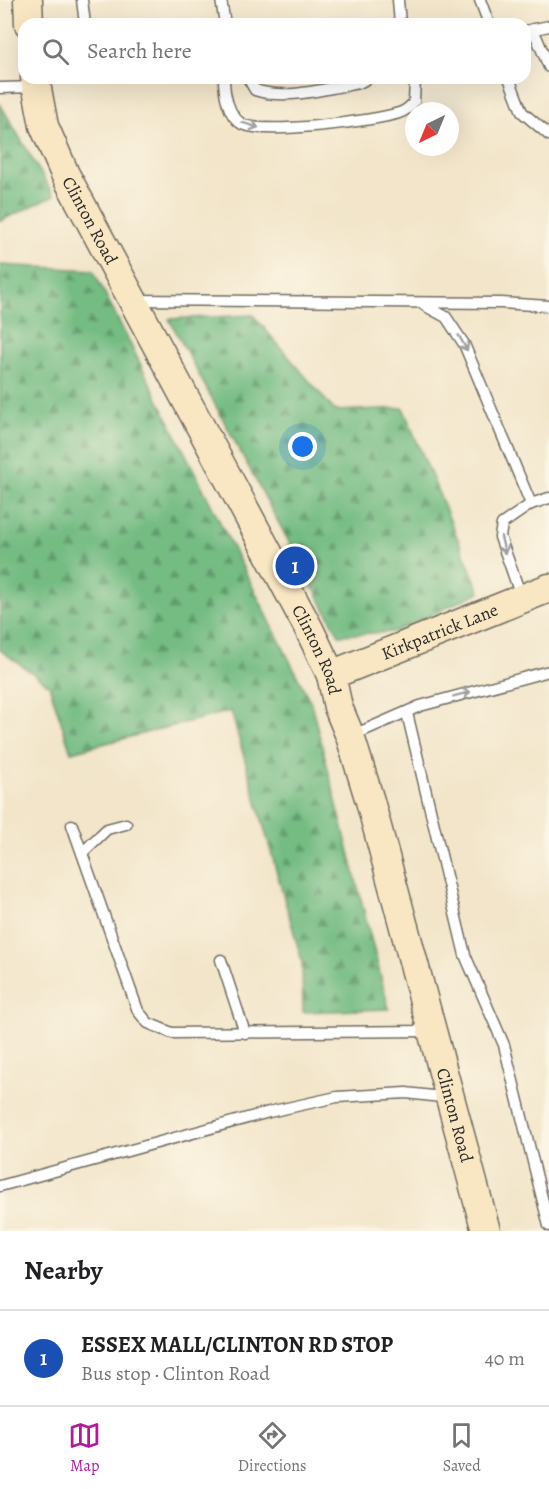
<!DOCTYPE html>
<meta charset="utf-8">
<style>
:root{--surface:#fff;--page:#f2f2f2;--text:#202124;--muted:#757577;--line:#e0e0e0;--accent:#b5179e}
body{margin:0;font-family:Alegreya,serif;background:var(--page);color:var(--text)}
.compass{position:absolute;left:405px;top:102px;width:54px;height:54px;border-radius:50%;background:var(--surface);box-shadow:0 6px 24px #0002;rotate:223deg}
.you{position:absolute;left:303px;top:447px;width:21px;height:21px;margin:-15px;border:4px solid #fff;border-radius:50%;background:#1a73e8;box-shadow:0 0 0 9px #1a73e833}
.badge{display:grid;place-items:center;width:39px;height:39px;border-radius:50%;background:var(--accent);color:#fff;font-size:20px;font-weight:700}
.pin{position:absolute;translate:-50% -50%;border:3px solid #fff;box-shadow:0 2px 6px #0006}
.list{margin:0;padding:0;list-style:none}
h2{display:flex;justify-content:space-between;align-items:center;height:78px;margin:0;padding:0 24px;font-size:26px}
h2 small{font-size:20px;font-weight:400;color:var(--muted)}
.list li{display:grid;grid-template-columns:39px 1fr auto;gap:18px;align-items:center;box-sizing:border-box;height:96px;padding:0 24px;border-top:2px solid var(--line)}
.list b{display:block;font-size:22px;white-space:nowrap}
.list p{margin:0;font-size:20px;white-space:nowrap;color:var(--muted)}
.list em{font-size:20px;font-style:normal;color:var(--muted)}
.icon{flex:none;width:33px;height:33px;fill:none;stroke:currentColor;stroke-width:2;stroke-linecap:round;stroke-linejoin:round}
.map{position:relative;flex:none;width:549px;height:1231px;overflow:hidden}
.search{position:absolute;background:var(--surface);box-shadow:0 6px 24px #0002;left:18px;right:18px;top:18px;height:66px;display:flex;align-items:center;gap:15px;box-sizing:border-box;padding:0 21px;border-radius:18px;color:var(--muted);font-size:22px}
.sheet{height:174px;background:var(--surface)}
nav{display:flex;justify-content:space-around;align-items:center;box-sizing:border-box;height:84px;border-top:2px solid var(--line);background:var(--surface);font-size:16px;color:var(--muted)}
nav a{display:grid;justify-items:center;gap:3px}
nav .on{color:var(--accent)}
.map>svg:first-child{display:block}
.forest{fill:url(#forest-firs);stroke:#507457;stroke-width:1.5}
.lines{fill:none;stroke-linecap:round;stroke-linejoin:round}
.lane-casing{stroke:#716c62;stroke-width:13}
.secondary-casing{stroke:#716c62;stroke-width:31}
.lane{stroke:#fff;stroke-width:10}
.secondary{stroke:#f9e7c3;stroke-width:28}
.oneway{stroke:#a0a0a0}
.labels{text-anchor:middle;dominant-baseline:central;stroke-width:6;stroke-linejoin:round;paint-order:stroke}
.street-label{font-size:18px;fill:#2b2b2b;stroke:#fcf5e5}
</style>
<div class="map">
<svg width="549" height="1231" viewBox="0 0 549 1231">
<defs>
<pattern id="forest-firs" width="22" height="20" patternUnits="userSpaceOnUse" patternTransform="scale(1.5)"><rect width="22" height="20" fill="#74bc83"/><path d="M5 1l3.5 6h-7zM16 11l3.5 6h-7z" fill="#5f996b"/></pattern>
</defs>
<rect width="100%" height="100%" fill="#fcf5e5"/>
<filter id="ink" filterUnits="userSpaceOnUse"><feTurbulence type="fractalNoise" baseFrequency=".0167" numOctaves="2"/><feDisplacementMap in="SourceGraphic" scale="12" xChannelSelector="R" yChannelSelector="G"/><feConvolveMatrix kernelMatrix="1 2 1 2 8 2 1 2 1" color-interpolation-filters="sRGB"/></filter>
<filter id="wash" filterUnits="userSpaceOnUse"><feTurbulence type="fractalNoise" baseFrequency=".008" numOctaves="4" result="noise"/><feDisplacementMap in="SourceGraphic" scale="24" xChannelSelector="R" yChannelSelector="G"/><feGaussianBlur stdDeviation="1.35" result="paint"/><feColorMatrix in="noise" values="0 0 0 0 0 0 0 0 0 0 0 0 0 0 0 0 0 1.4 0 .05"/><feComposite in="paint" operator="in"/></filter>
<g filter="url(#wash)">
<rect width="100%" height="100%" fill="#f2e5c9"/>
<g class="forest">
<polygon points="0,104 54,196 0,221"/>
<polygon points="0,265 93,270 311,703 389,1009 303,1012 302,961 231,711 71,752 49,685 0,650"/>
<polygon points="253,315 335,411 403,408 480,592 394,632 339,635 169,319"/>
</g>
</g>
<g filter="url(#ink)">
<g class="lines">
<g class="lane-casing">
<g id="lane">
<polyline points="82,0 85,24"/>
<polyline points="221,0 225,24"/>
<polyline points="398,0 400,24"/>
<polyline points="480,0 489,24"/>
<polyline points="533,29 549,67"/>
<polyline points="525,31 549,26"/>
<path d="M224,78c0,15 4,38 18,46 22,11 133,-3 157,-11 7,-2 11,-6 15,-11l1,-24"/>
<path d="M248,78l7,12c33,11 71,-2 104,-7l9,-5"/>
<polyline points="509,78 522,112 549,135"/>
<polyline points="0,88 35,87"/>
<polyline points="134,300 501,303 549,306"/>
<polyline points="424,305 446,317 464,344 531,504"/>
<polyline points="522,599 500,537 502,524 531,504 549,498"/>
<polyline points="407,713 465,955 504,1045 549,1226"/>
<polyline points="351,736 420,706 549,671"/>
<polyline points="72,825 138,1011 148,1023 172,1033 431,1031"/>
<polyline points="82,853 107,829 126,824"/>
<polyline points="221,960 245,1033"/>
<polyline points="0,1186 269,1112 337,1097 406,1093 450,1098"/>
</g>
</g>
<g class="secondary-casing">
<g id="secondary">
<polyline points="28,0 29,24"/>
<path id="s1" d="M35,78l9,48 21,48 244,455 22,46 7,32 12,29 20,65 116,430"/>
<path id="s2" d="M331,675l218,-87"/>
</g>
</g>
<use href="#lane" class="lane"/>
<use href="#secondary" class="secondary"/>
</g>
<defs><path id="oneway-shaft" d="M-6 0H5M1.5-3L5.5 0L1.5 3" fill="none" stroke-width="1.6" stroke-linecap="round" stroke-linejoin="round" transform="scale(1.5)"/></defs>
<g class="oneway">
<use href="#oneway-shaft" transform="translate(250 125) rotate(17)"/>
<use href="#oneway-shaft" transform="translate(463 343) rotate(60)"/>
<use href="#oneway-shaft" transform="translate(503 545) rotate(76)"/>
<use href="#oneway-shaft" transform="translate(462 694) rotate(-15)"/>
</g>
</g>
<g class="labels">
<g class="street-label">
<text stroke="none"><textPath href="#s1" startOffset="154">Clinton Road</textPath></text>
<text stroke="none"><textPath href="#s2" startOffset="117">Kirkpatrick Lane</textPath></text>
<text stroke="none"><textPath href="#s1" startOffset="640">Clinton Road</textPath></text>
<text stroke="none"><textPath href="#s1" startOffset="1126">Clinton Road</textPath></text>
</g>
</g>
</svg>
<svg class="compass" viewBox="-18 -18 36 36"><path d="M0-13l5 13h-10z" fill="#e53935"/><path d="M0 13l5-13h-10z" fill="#757577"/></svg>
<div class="you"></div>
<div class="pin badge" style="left:295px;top:566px;background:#1a4fb4">1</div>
<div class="search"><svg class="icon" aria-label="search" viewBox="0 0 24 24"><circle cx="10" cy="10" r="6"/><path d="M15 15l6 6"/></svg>Search here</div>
</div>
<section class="sheet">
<h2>Nearby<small></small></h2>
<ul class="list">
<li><span class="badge" style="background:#1a4fb4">1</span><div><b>ESSEX MALL/CLINTON RD STOP</b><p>Bus stop · Clinton Road</p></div><em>40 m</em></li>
</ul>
</section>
<nav>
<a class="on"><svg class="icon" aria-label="map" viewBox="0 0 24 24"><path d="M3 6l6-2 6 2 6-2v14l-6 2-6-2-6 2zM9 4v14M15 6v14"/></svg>Map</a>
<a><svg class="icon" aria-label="directions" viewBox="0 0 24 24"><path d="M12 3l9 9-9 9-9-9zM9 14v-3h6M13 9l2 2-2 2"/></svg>Directions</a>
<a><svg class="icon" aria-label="saved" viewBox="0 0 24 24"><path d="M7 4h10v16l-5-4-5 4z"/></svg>Saved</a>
</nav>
